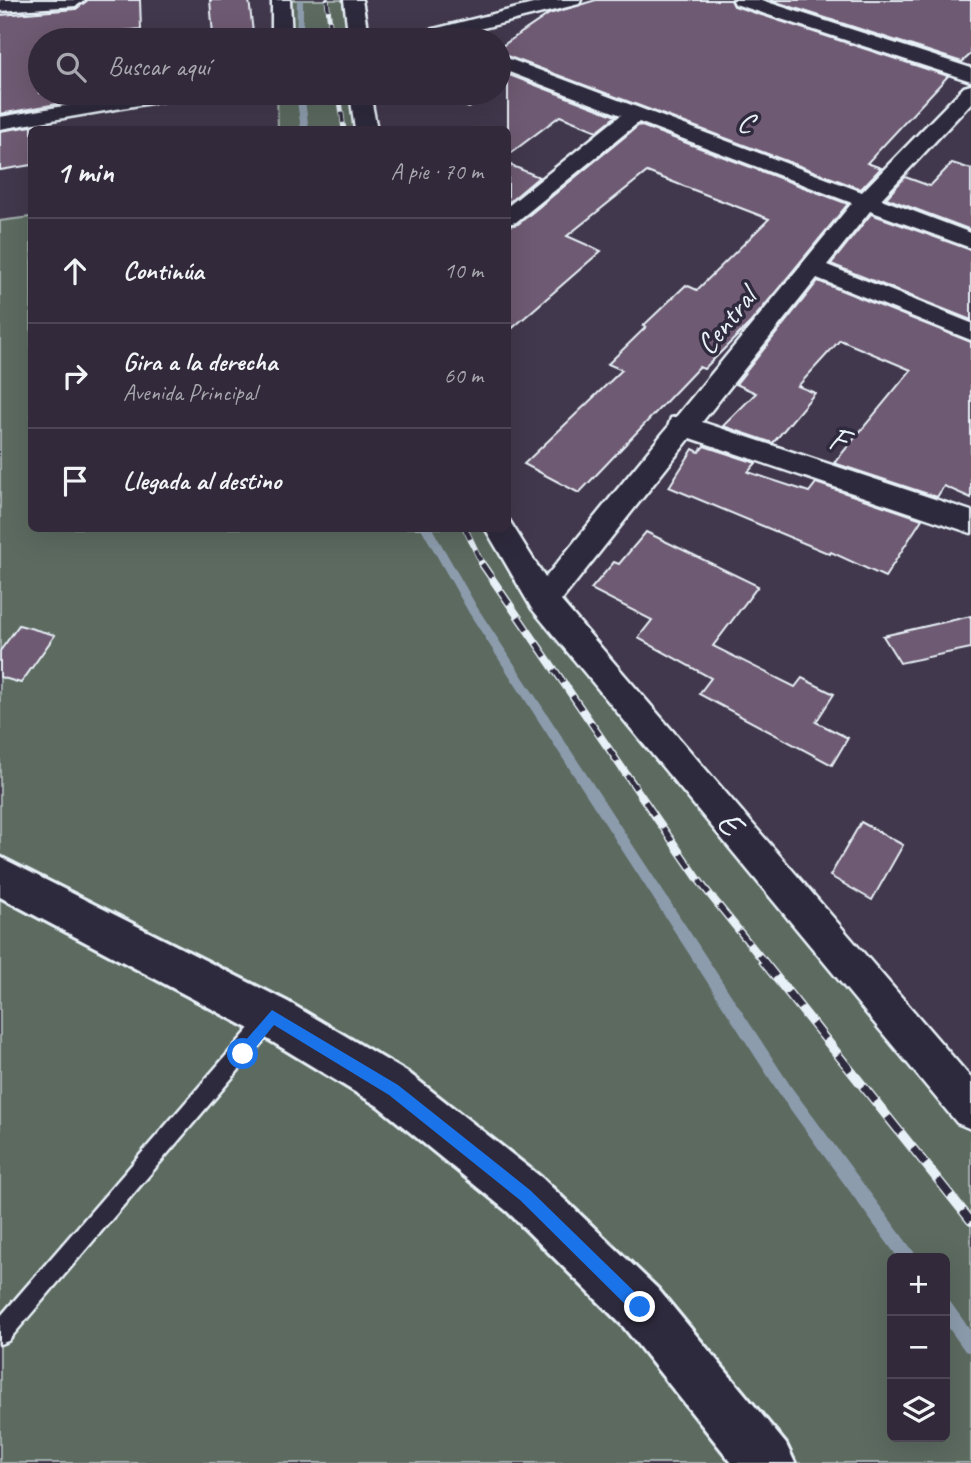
<!DOCTYPE html>
<html lang="es">
<meta charset="utf-8">
<style>
:root{--surface:#322a3a;--page:#3a3242;--text:#f1f3f6;--muted:#a8a7af;--line:#4d4654}
body{margin:0;font-family:Caveat,sans-serif;background:var(--page);color:var(--text)}
.controls{position:absolute;right:21px;bottom:21px;display:grid;overflow:hidden;border-radius:10px;box-shadow:0 7px 28px #0002}
.controls button{width:63px;height:63px;display:grid;place-items:center;padding:0;border:0;border-bottom:2px solid var(--line);background:var(--surface);color:var(--text);font:35px sans-serif}
.stop{position:absolute;width:21px;height:21px;margin:-16px;border:5px solid #1a73e8;border-radius:50%;background:#fff}
.stop.end{background:#1a73e8;border-color:#fff;box-shadow:0 2px 7px #0008}
.list{margin:0;padding:0;list-style:none}
h2{display:flex;justify-content:space-between;align-items:center;height:91px;margin:0;padding:0 28px;font-size:30px}
h2 small{font-size:23px;font-weight:400;color:var(--muted)}
.list li{display:grid;grid-template-columns:46px 1fr auto;gap:21px;align-items:center;box-sizing:border-box;height:105px;padding:0 28px;border-top:2px solid var(--line)}
.list b{display:block;font-size:26px;white-space:nowrap}
.list p{margin:0;font-size:23px;white-space:nowrap;color:var(--muted)}
.list em{font-size:23px;font-style:normal;color:var(--muted)}
.icon{flex:none;width:38px;height:38px;fill:none;stroke:currentColor;stroke-width:2;stroke-linecap:round;stroke-linejoin:round}
.map{position:relative;flex:none;width:971px;height:1463px;overflow:hidden}
.search{position:absolute;background:var(--surface);box-shadow:0 7px 28px #0002;left:28px;top:28px;width:483px;height:77px;display:flex;align-items:center;gap:18px;box-sizing:border-box;padding:0 24px;border-radius:38px;color:var(--muted);font-size:26px}
.panel{position:absolute;background:var(--surface);box-shadow:0 7px 28px #0002;left:28px;top:126px;width:483px;height:406px;border-radius:10px}
.map>svg:first-child{display:block}
.green{fill:#5c6a61;stroke:#a2aeac;stroke-width:2;fill-rule:evenodd}
.lines{fill:none;stroke-linecap:round;stroke-linejoin:round}
.stream{fill:#8d9cad;fill-rule:evenodd}
.building{fill:#6e5a72;stroke:#e8f1f8;stroke-width:2}
.service-casing{stroke:#e8f1f8;stroke-width:5}
.minor-casing{stroke:#e8f1f8;stroke-width:5}
.secondary-casing{stroke:#e8f1f8;stroke-width:6}
.service{fill:#2f2a3d;fill-rule:evenodd}
.minor{fill:#2f2a3d;fill-rule:evenodd}
.secondary{fill:#2f2a3d;fill-rule:evenodd}
.rail-far3-casing{stroke:#e8f1f8;stroke-width:5}
.rail-far2-casing{stroke:#e8f1f8;stroke-width:6}
.rail-far1-casing{stroke:#e8f1f8;stroke-width:8}
.rail-casing{stroke:#e8f1f8;stroke-width:10}
.rail-far3{stroke:#2f2a3d;stroke-width:3.5;stroke-dasharray:10;stroke-linecap:butt}
.rail-far2{stroke:#2f2a3d;stroke-width:4.5;stroke-dasharray:12;stroke-linecap:butt}
.rail-far1{stroke:#2f2a3d;stroke-width:5;stroke-dasharray:16;stroke-linecap:butt}
.rail{stroke:#2f2a3d;stroke-width:7;stroke-dasharray:20;stroke-linecap:butt}
.route{fill:#1a73e8}
.labels{text-anchor:middle;dominant-baseline:central;stroke-width:7;stroke-linejoin:round;paint-order:stroke}
.far-street-label{font-size:30px;fill:#e8f1f8;stroke:#2f2a3d}
.street-label{font-size:35px;fill:#e8f1f8;stroke:#2f2a3d}
</style>
<div class="map">
<svg width="971" height="1463" viewBox="0 0 971 1463">
<rect width="100%" height="100%" fill="#42384d"/>
<filter id="ink" filterUnits="userSpaceOnUse"><feTurbulence type="fractalNoise" baseFrequency=".0143" numOctaves="2"/><feDisplacementMap in="SourceGraphic" scale="14" xChannelSelector="R" yChannelSelector="G"/><feConvolveMatrix kernelMatrix="1 2 1 2 8 2 1 2 1" color-interpolation-filters="sRGB"/></filter>
<g filter="url(#ink)">
<g class="green">
<polygon points="273,0 343,0 348,40 275,40"/>
<polygon points="277,93 359,93 366,129 278,129"/>
<path d="M31,217l1,311h476v-7l195,276 268,314v352h-971v-1242zM892,1258h53v179h-53z"/>
</g>
<g class="lines">
<g class="stream">
<polygon points="297,0 303,0 303,40 296,40"/>
<polygon points="296,93 304,93 309,130 301,130"/>
<polygon points="421,528 432,528 477,607 792,1088 914,1252 916,1258 898,1258 782,1098 469,613"/>
<polygon points="945,1301 951,1303 971,1331 971,1353 965,1351 945,1323"/>
</g>
</g>
<g class="building">
<polygon points="88,0 140,0 141,29 86,35 86,40 40,40 40,93 86,93 86,99 0,114 0,15 76,9"/>
<polygon points="210,0 249,0 253,32 213,35"/>
<polygon points="596,0 731,0 734,6 948,76 867,163 881,168 861,189 499,53 499,48 549,14"/>
<polygon points="770,0 971,0 971,54 962,62"/>
<polygon points="499,71 616,116 597,131 560,116 508,155 508,82 499,88"/>
<polygon points="431,93 491,93 469,108"/>
<polygon points="639,125 848,204 751,322 704,369 699,367 579,493 524,464 622,370 608,364 646,327 643,326 686,285 697,290 769,219 647,172 567,236 601,251 508,332 508,226 518,224"/>
<polygon points="32,126 32,165 0,170 0,131"/>
<polygon points="952,163 971,169 971,230 886,198 905,177 930,186"/>
<polygon points="508,164 539,177 508,203"/>
<polygon points="871,214 971,250 971,320 831,264"/>
<polygon points="818,281 971,342 971,498 944,486 937,497 834,463 911,370 840,340 798,386 815,393 773,443 723,426 756,393 736,384"/>
<polygon points="704,446 756,463 748,472 809,492 816,483 922,519 885,577 831,552 830,554 669,487 693,449 699,452"/>
<polygon points="646,532 758,586 713,646 795,687 802,678 834,694 816,722 848,738 832,765 699,694 711,678 638,638 652,620 591,589 614,562 619,564"/>
<polygon points="971,616 971,648 900,663 883,636"/>
<polygon points="19,625 55,635 21,683 0,677 0,651"/>
<polygon points="861,822 903,845 872,900 830,876"/>
</g>
<g class="lines">
<g class="service-casing">
<polygon id="service" points="270,1010 277,1013 279,1019 277,1025 8,1341 0,1344 0,1317 263,1013"/>
</g>
<g class="minor-casing">
<g id="minor">
<polygon points="0,0 85,0 76,6 0,11"/>
<polygon points="272,0 290,0 292,40 272,40"/>
<polygon points="344,0 362,0 369,40 349,40"/>
<polygon points="549,0 581,0 579,4 435,40 403,40 406,36"/>
<polygon points="733,0 761,0 971,68 971,81 735,4"/>
<polygon points="499,55 862,192 964,87 971,85 971,103 881,199 971,233 971,248 870,211 827,265 971,323 971,340 817,278 702,422 971,511 971,533 690,438 561,601 971,1078 971,1129 957,1123 532,609 485,528 508,528 509,520 545,578 668,427 671,418 676,417 852,203 639,122 516,222 508,224 508,206 621,115 499,68"/>
<polygon points="139,93 184,93 174,99 0,129 0,117"/>
<polygon points="350,93 370,93 377,130 355,130"/>
</g>
</g>
<g class="secondary-casing">
<polygon id="secondary" points="0,857 288,1002 410,1074 542,1178 658,1289 786,1444 795,1463 732,1463 622,1325 508,1212 378,1106 256,1032 0,897"/>
</g>
<use href="#service" class="service"/>
<use href="#minor" class="minor"/>
<use href="#secondary" class="secondary"/>
<g class="rail-far3-casing">
<g id="rail-far3">
<polyline points="327,0 332,40"/>
<polyline points="339,93 344,130"/>
</g>
</g>
<g class="rail-far2-casing">
<polyline id="rail-far2" points="465,528 483,566"/>
</g>
<g class="rail-far1-casing">
<polyline id="rail-far1" points="482,564 703,886 765,963"/>
</g>
<g class="rail-casing">
<polyline id="rail" points="763,961 971,1221"/>
</g>
<use href="#rail-far3" class="rail-far3"/>
<use href="#rail-far2" class="rail-far2"/>
<use href="#rail-far1" class="rail-far1"/>
<use href="#rail" class="rail"/>
</g>
</g>
<polygon class="route" points="272,1010 398,1085 530,1190 645,1302 645,1313 634,1313 520,1200 389,1095 274,1025 247,1058 238,1058 238,1049"/>
<g class="labels">
<g class="far-street-label">
<text transform="translate(746 122) rotate(21)">C</text>
<text transform="translate(726 321) rotate(-51)">Central</text>
</g>
<g class="street-label">
<text transform="translate(838 439) rotate(19)">F</text>
<text transform="translate(730 823) rotate(50)">E</text>
</g>
</g>
</svg>
<div class="controls">
<button>+</button>
<button>−</button>
<button><svg class="icon" aria-label="layers" viewBox="0 0 24 24"><path d="M12 4l9 5-9 5-9-5zM3 14l9 5 9-5"/></svg></button>
</div>
<div class="stop" style="left:243px;top:1054px"></div>
<div class="stop end" style="left:640px;top:1307px"></div>
<div class="search"><svg class="icon" aria-label="search" viewBox="0 0 24 24"><circle cx="10" cy="10" r="6"/><path d="M15 15l6 6"/></svg>Buscar aquí</div>
<section class="panel">
<h2>1 min<small>A pie · 70 m</small></h2>
<ul class="list">
<li><svg class="icon" aria-label="ahead" viewBox="0 0 24 24"><path d="M12 20V5M6 11l6-6 6 6"/></svg><div><b>Continúa</b></div><em>10 m</em></li>
<li><svg class="icon" aria-label="right" viewBox="0 0 24 24"><path d="M7 20v-9h11M14 6l5 5-5 5"/></svg><div><b>Gira a la derecha</b><p>Avenida Principal</p></div><em>60 m</em></li>
<li><svg class="icon" aria-label="arrive" viewBox="0 0 24 24"><path d="M6 21V4h12l-3 4 3 4H6"/></svg><div><b>Llegada al destino</b></div></li>
</ul>
</section>
</div>
